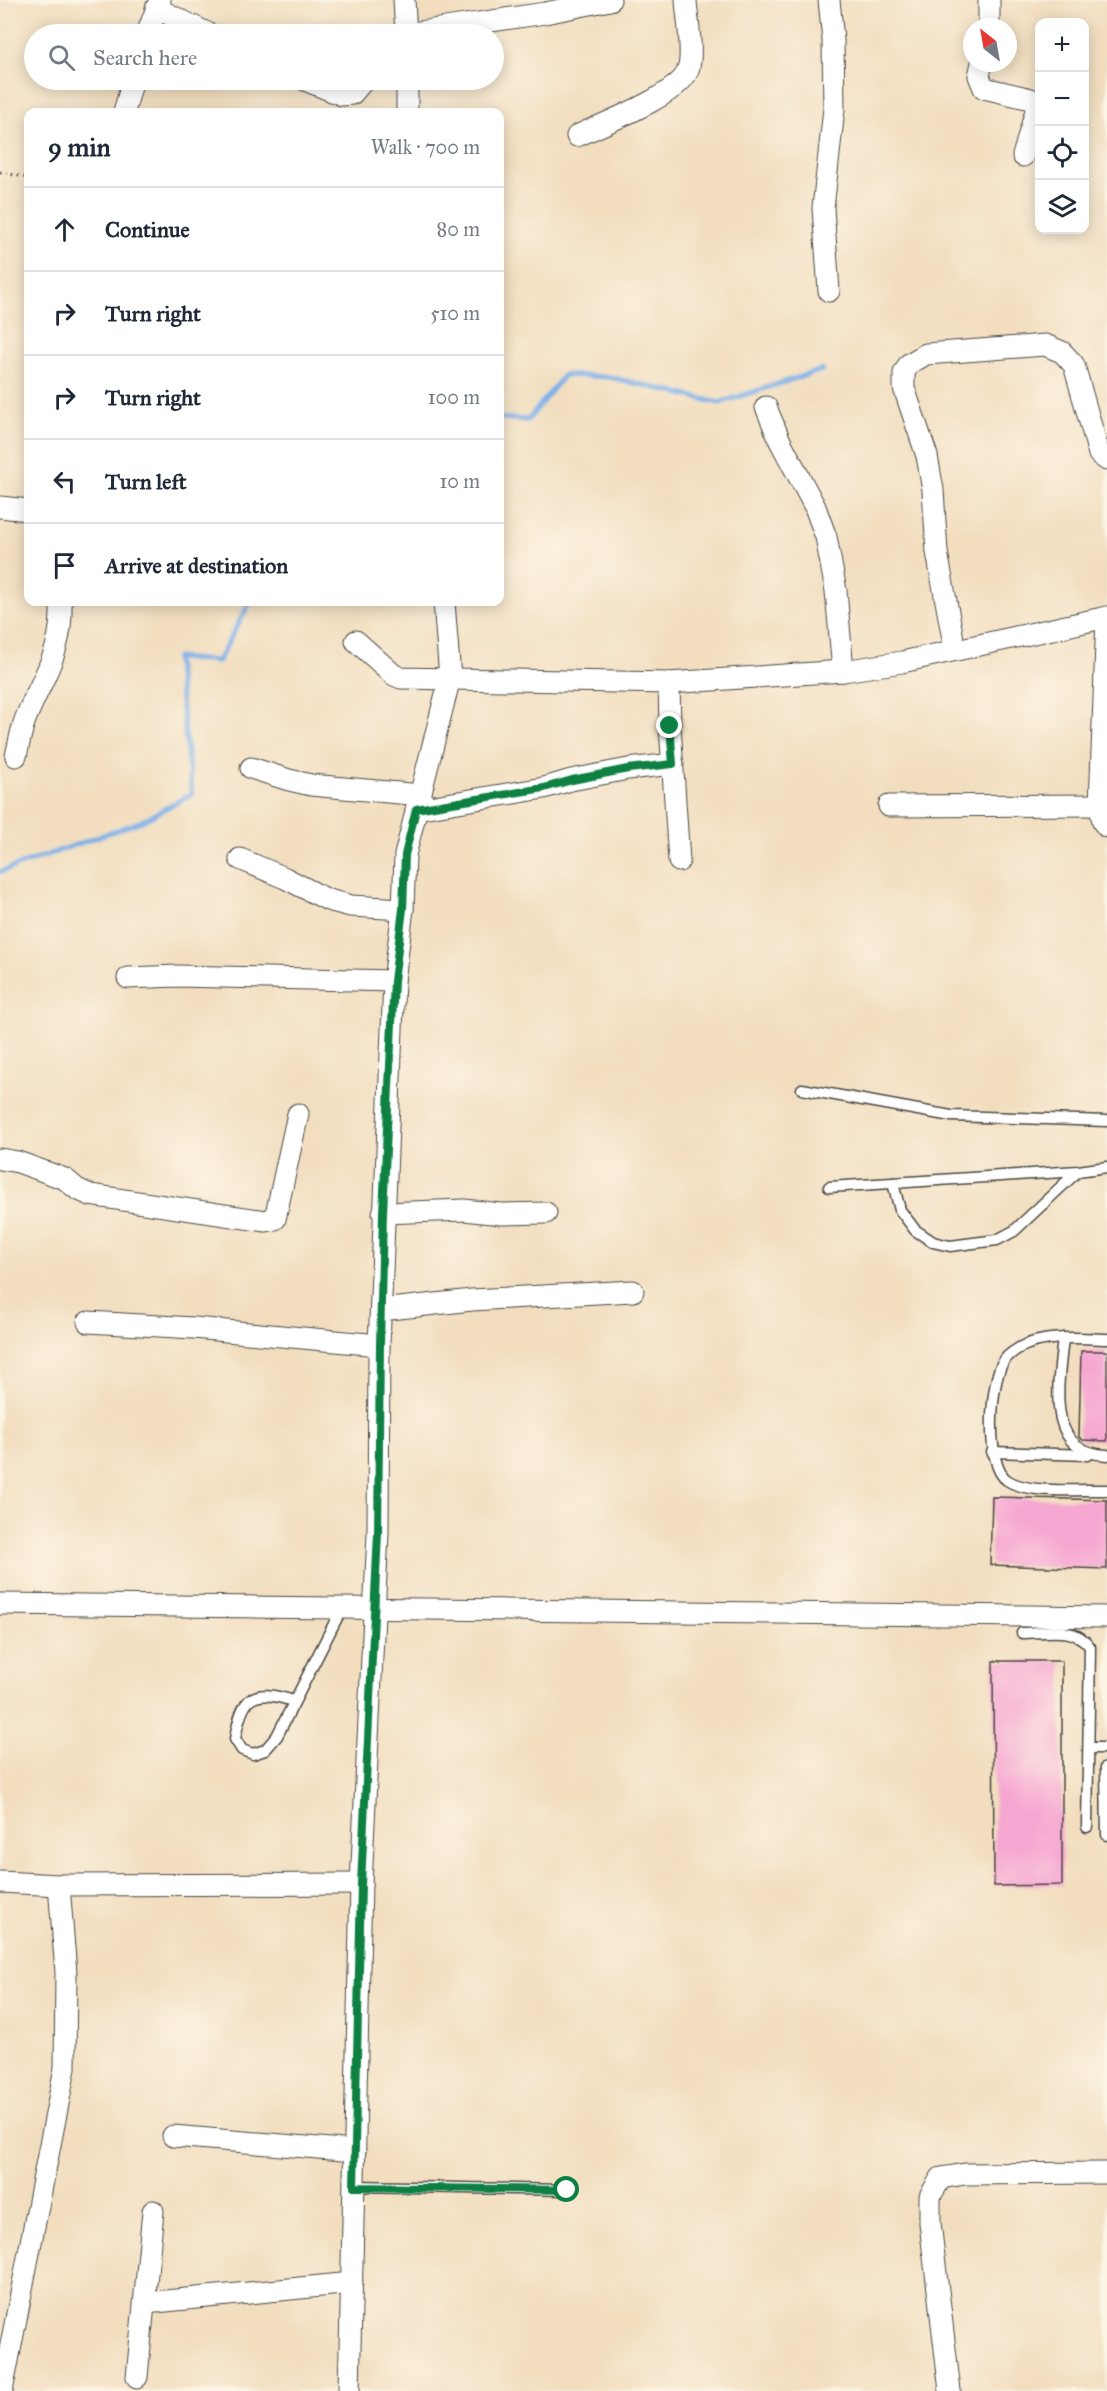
<!DOCTYPE html>
<meta charset="utf-8">
<style>
:root{--surface:#fff;--page:#f2f2f3;--text:#1f2937;--muted:#747a83;--line:#e0e1e3}
body{margin:0;font-family:"IM FELL Great Primer",serif;background:var(--page);color:var(--text)}
.controls{position:absolute;right:18px;top:18px;display:grid;overflow:hidden;border-radius:12px;box-shadow:0 3px 15px #0003}
.controls button{width:54px;height:54px;display:grid;place-items:center;padding:0;border:0;border-bottom:2px solid var(--line);background:var(--surface);color:var(--text);font:30px sans-serif}
.compass{position:absolute;left:963px;top:18px;width:54px;height:54px;border-radius:50%;background:var(--surface);box-shadow:0 3px 15px #0003;rotate:329deg}
.stop{position:absolute;width:18px;height:18px;margin:-14px;border:4px solid #0b8043;border-radius:50%;background:#fff}
.stop.end{background:#0b8043;border-color:#fff;box-shadow:0 2px 6px #0008}
.list{margin:0;padding:0;list-style:none}
h2{display:flex;justify-content:space-between;align-items:center;height:78px;margin:0;padding:0 24px;font-size:26px}
h2 small{font-size:20px;font-weight:400;color:var(--muted)}
.list li{display:grid;grid-template-columns:39px 1fr auto;gap:18px;align-items:center;box-sizing:border-box;height:84px;padding:0 24px;border-top:2px solid var(--line)}
.list b{display:block;font-size:22px;white-space:nowrap}
.list em{font-size:20px;font-style:normal;color:var(--muted)}
.icon{flex:none;width:33px;height:33px;fill:none;stroke:currentColor;stroke-width:2;stroke-linecap:round;stroke-linejoin:round}
.map{position:relative;flex:none;width:1107px;height:2391px;overflow:hidden}
.search{position:absolute;background:var(--surface);box-shadow:0 3px 15px #0003;left:24px;top:24px;width:480px;height:66px;display:flex;align-items:center;gap:15px;box-sizing:border-box;padding:0 21px;border-radius:33px;color:var(--muted);font-size:22px}
.panel{position:absolute;background:var(--surface);box-shadow:0 3px 15px #0003;left:24px;top:108px;width:480px;height:498px;border-radius:12px}
.map>svg:first-child{display:block}
.lines{fill:none;stroke-linecap:round;stroke-linejoin:round}
.stream{stroke:#79afe8;stroke-width:5}
.building{fill:#f6a7d1}
.lane-casing{stroke:#494641;stroke-width:13}
.street-casing{stroke:#494641;stroke-width:23}
.path{stroke:#494641;stroke-width:3;stroke-dasharray:1.5 4.5;stroke-linecap:butt}
.lane{stroke:#fff;stroke-width:10}
.street{stroke:#fff;stroke-width:21}
.route{stroke:#0b8043;stroke-width:8}
</style>
<div class="map">
<svg width="1107" height="2391" viewBox="0 0 1107 2391">
<rect width="100%" height="100%" fill="#fcf5e5"/>
<filter id="ink" filterUnits="userSpaceOnUse"><feTurbulence type="fractalNoise" baseFrequency=".0167" numOctaves="2"/><feDisplacementMap in="SourceGraphic" scale="12" xChannelSelector="R" yChannelSelector="G"/><feConvolveMatrix kernelMatrix="1 2 1 2 8 2 1 2 1" color-interpolation-filters="sRGB"/></filter>
<filter id="wash" filterUnits="userSpaceOnUse"><feTurbulence type="fractalNoise" baseFrequency=".008" numOctaves="4" result="noise"/><feDisplacementMap in="SourceGraphic" scale="24" xChannelSelector="R" yChannelSelector="G"/><feGaussianBlur stdDeviation="1.35" result="paint"/><feColorMatrix in="noise" values="0 0 0 0 0 0 0 0 0 0 0 0 0 0 0 0 0 1.4 0 .05"/><feComposite in="paint" operator="in"/></filter>
<g filter="url(#wash)">
<rect width="100%" height="100%" fill="#f2debf"/>
<g class="lines">
<g class="stream">
<polyline points="500,418 528,420 564,375 609,377 719,403 822,370"/>
<polyline points="0,872 142,821 192,794 176,658 218,661 250,602"/>
</g>
</g>
<g id="blocks">
<g class="building">
<polygon points="1081,1351 1107,1351 1107,1441 1083,1440 1079,1437"/>
<polygon points="992,1497 1107,1500 1107,1569 990,1565"/>
<polygon points="993,1661 1062,1661 1062,1885 994,1886"/>
</g>
</g>
</g>
<g filter="url(#ink)">
<use href="#blocks" fill-opacity="0" stroke="#494641" stroke-width="1.5"/>
<g class="lines">
<g class="lane-casing">
<g id="lane">
<polyline points="802,1089 951,1116 1107,1121"/>
<polyline points="893,1183 900,1210 915,1230 933,1242 950,1246 997,1240 1014,1231 1078,1171"/>
<polyline points="829,1187 1078,1171 1107,1167"/>
<path d="M1063,1338c-4,43 -20,115 44,117"/>
<path d="M1107,1339c-27,-1 -71,-5 -94,13 -3,2 -8,7 -10,10 -13,21 -18,104 4,118 22,15 74,9 100,10"/>
<polyline points="992,1452 1088,1455"/>
<path d="M1022,1633c25,0 53,-8 68,14l-3,180"/>
<path d="M293,1701c-42,-14 -51,-3 -58,38l7,11 11,4 12,-4 12,-14 65,-128"/>
<polyline points="1089,1748 1107,1748"/>
<polyline points="1106,1767 1107,1835"/>
<polyline points="354,2186 567,2190"/>
</g>
</g>
<g class="street-casing">
<g id="street">
<polyline points="404,0 406,34"/>
<polyline points="829,0 833,40 834,109 823,208 829,291"/>
<polyline points="156,8 209,34"/>
<polyline points="989,27 989,0"/>
<polyline points="147,34 160,0"/>
<polyline points="406,34 545,13 610,0"/>
<polyline points="982,63 979,76 984,88 1031,99 1037,107 1023,156"/>
<polyline points="305,80 342,95 352,94 364,80"/>
<polyline points="407,80 407,112"/>
<polyline points="124,112 133,80"/>
<path d="M577,136c25,-12 103,-41 111,-66 6,-17 -1,-51 -2,-70"/>
<polyline points="766,407 780,441 815,507 826,537 836,591 843,671"/>
<polyline points="0,507 28,510"/>
<polyline points="1107,617 1100,805 1103,822 1107,827"/>
<polyline points="356,641 394,675 401,678 669,683 843,671 902,662 1107,617"/>
<polyline points="955,650 937,552 933,490 927,456 904,388 904,373 909,364 926,354 1045,345 1062,352 1074,365 1099,454 1107,460"/>
<polyline points="669,683 670,726 679,861"/>
<path d="M16,756c3,-12 5,-25 9,-36 18,-45 38,-67 36,-118"/>
<polyline points="251,768 289,780 311,785 421,795"/>
<polyline points="889,806 1100,805"/>
<polyline points="416,809 544,788 571,780 628,769 673,764"/>
<polyline points="240,859 285,878 328,900 351,906 403,909"/>
<polyline points="128,978 178,976 394,981"/>
<polyline points="0,1159 18,1162 65,1179 77,1189 90,1195 266,1221 275,1219 298,1114"/>
<polyline points="383,1213 464,1210 501,1214 546,1213"/>
<polyline points="381,1310 472,1300 633,1291"/>
<polyline points="88,1322 194,1328 379,1345"/>
<polyline points="0,1604 1107,1617"/>
<polyline points="0,1882 59,1885 361,1884"/>
<polyline points="173,2136 355,2151"/>
<polyline points="145,2303 352,2283"/>
<polyline points="137,2377 153,2211"/>
<polyline points="2,2391 65,2068 66,1973 59,1885"/>
<polyline points="349,2391 361,1884 378,1533 379,1345 394,981 403,909 405,855 450,678 444,602"/>
<polyline points="950,2391 930,2223 930,2196 941,2178 965,2174 1107,2173"/>
</g>
</g>
<polyline class="path" points="0,172 28,178"/>
<use href="#lane" class="lane"/>
<use href="#street" class="street"/>
</g>
</g>
<g class="lines" filter="url(#ink)">
<polyline class="route" points="567,2190 354,2187 361,1884 378,1533 380,1345 383,1213 394,981 403,909 405,855 416,809 544,788 572,780 628,769 673,764 670,726"/>
</g>
</svg>
<div class="controls">
<button>+</button>
<button>−</button>
<button><svg class="icon" aria-label="locate" viewBox="0 0 24 24"><circle cx="12" cy="12" r="6"/><path d="M12 2v4M12 18v4M2 12h4M18 12h4"/></svg></button>
<button><svg class="icon" aria-label="layers" viewBox="0 0 24 24"><path d="M12 4l9 5-9 5-9-5zM3 14l9 5 9-5"/></svg></button>
</div>
<svg class="compass" viewBox="-18 -18 36 36"><path d="M0-13l5 13h-10z" fill="#e53935"/><path d="M0 13l5-13h-10z" fill="#747a83"/></svg>
<div class="stop" style="left:567px;top:2190px"></div>
<div class="stop end" style="left:670px;top:726px"></div>
<div class="search"><svg class="icon" aria-label="search" viewBox="0 0 24 24"><circle cx="10" cy="10" r="6"/><path d="M15 15l6 6"/></svg>Search here</div>
<section class="panel">
<h2>9 min<small>Walk · 700 m</small></h2>
<ul class="list">
<li><svg class="icon" aria-label="ahead" viewBox="0 0 24 24"><path d="M12 20V5M6 11l6-6 6 6"/></svg><div><b>Continue</b></div><em>80 m</em></li>
<li><svg class="icon" aria-label="right" viewBox="0 0 24 24"><path d="M7 20v-9h11M14 6l5 5-5 5"/></svg><div><b>Turn right</b></div><em>510 m</em></li>
<li><svg class="icon" aria-label="right" viewBox="0 0 24 24"><path d="M7 20v-9h11M14 6l5 5-5 5"/></svg><div><b>Turn right</b></div><em>100 m</em></li>
<li><svg class="icon" aria-label="left" viewBox="0 0 24 24"><path d="M17 20v-9H6M10 6l-5 5 5 5"/></svg><div><b>Turn left</b></div><em>10 m</em></li>
<li><svg class="icon" aria-label="arrive" viewBox="0 0 24 24"><path d="M6 21V4h12l-3 4 3 4H6"/></svg><div><b>Arrive at destination</b></div></li>
</ul>
</section>
</div>
